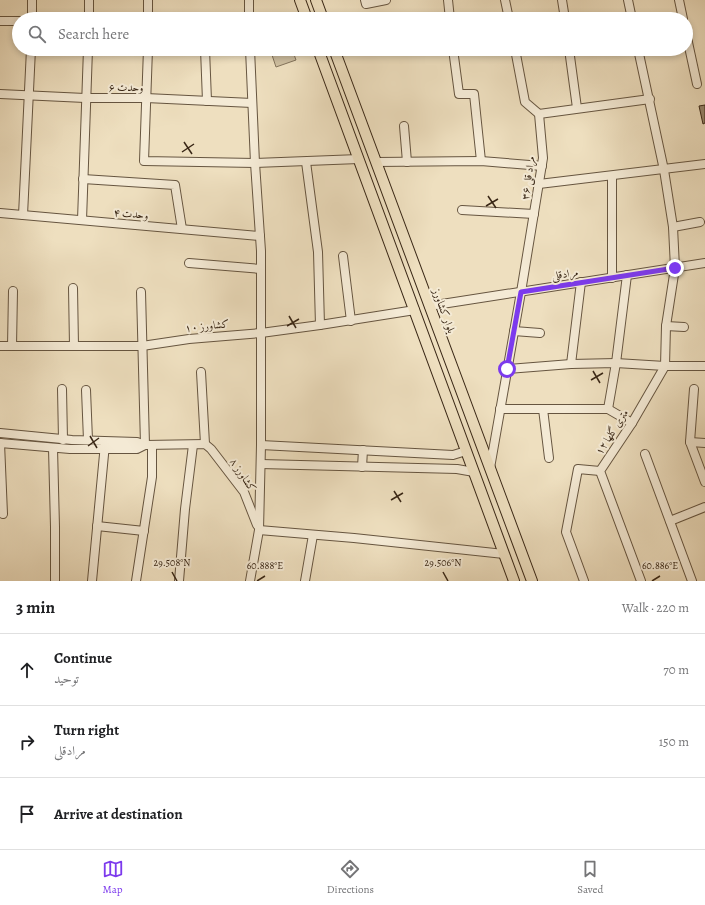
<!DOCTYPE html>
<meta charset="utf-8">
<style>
:root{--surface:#fff;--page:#f2f2f2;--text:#202124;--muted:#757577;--line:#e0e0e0;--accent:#7c3aed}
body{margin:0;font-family:Alegreya,Amiri,serif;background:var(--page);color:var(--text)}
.stop{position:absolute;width:12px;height:12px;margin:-9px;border:3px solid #7c3aed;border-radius:50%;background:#fff}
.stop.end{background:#7c3aed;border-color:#fff;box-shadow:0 1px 4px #0008}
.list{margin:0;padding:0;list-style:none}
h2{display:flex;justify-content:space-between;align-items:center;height:52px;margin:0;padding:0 16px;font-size:17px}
h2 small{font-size:13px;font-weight:400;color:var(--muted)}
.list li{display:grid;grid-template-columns:26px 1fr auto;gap:12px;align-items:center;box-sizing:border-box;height:72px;padding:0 16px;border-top:1px solid var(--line)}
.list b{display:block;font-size:15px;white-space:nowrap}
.list p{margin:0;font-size:13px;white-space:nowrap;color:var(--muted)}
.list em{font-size:13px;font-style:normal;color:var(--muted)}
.icon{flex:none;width:22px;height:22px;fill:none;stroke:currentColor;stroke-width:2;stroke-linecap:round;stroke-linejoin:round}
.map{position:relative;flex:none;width:705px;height:581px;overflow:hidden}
.search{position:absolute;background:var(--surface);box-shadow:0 2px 6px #0003;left:12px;right:12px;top:12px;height:44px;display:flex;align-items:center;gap:10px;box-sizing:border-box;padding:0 14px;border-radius:22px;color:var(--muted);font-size:15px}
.sheet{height:268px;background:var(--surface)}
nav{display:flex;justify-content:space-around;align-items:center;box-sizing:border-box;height:56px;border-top:1px solid var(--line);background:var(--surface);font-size:11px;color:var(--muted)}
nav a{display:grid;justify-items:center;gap:2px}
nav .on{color:var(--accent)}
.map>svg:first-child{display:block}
.garden{fill:#cfc0a2;stroke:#84745c}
.building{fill:#97876e;stroke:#392716}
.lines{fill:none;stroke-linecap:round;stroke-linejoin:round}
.minor-casing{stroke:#665540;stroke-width:10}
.major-casing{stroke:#392716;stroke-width:12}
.minor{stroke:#f4ead5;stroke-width:8}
.major{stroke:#eedfbf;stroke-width:10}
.route{stroke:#7c3aed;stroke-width:5}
.ticks{fill:none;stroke:#392716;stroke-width:1.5}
.labels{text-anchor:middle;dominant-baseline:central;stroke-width:4;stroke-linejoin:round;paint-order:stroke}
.street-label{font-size:11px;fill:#392716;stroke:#f4ead5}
.ticks-label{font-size:10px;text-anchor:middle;fill:#392716;stroke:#f4ead5;stroke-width:4;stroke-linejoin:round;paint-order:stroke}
</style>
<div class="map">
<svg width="705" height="581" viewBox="0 0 705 581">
<rect width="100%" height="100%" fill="#eedfbf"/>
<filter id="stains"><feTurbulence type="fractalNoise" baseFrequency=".005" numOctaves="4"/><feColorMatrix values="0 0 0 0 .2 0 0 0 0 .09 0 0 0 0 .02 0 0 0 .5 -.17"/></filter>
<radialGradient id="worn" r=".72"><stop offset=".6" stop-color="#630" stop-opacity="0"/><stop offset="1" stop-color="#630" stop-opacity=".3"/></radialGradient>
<polygon class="garden" points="270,49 292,49 296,60 276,67"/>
<polygon class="building" points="705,105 705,123 703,124 699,106"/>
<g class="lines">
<g class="minor-casing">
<g id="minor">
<polyline points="89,0 89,19"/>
<polyline points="249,0 249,19"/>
<polyline points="365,0 366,4 386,0"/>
<polyline points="448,0 450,19"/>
<polyline points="505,0 509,19"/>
<polyline points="562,0 565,19"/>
<polyline points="628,0 632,19"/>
<polyline points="679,0 683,19"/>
<polyline points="32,19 32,0"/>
<polyline points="148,19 148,0"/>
<polyline points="0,21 19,21"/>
<polyline points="686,33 697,84"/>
<polyline points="148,49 144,161 255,163 359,159"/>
<polyline points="205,49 207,101"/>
<polyline points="453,49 459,94 474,94 481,161"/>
<polyline points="569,49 577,108"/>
<polyline points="638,49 664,170 673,227 675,268 666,326 665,366 632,423 600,471 641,581"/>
<polyline points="0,94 85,98 146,98 252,103"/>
<polyline points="539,114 650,99"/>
<polyline points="404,126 407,162"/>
<polyline points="306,162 318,252 320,325"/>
<polyline points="376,162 481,161 542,166"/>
<polyline points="83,179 175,185 182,229"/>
<polyline points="539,184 705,164"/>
<polyline points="462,210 534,214"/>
<polyline points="0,213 260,236"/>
<polyline points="23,215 31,49"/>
<polyline points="82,220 88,49"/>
<polyline points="673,227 700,222"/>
<polyline points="343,256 351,321"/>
<polyline points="189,263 261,269"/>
<polyline points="612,278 612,176"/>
<polyline points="73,288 74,346"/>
<polyline points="141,292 145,445"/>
<polyline points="429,306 705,263"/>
<polyline points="666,326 684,327"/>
<polyline points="514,331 540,333"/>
<polyline points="0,346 142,346 189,339 261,333 320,325 415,310"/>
<polyline points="12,346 13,291"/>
<polyline points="571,364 581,282"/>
<polyline points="507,369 571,364 616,363 665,366 705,366"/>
<polyline points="201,372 205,444"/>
<polyline points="62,389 63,440"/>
<polyline points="694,389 690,442 705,482"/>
<polyline points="86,390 88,440"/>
<polyline points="500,409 608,409 632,423"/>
<polyline points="543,409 549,458"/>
<polyline points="608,409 616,363 627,275"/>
<polyline points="0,433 72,440 137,442 145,445 205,444 211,449 244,492 257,525"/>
<polyline points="690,442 705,443"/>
<polyline points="0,443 70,449 137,449 145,445"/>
<polyline points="0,443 3,514"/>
<polyline points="261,445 453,455 466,451"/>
<polyline points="53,448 55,527 55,581"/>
<polyline points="645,454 692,581"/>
<polyline points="261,464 457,469 474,472"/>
<polyline points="362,467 363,450"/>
<polyline points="490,468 521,292 543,158 539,114 525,102 515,49"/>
<polyline points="670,521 705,507"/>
<polyline points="97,526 144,531"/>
<polyline points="259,530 354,538 504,554"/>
<polyline points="92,581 105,444"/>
<polyline points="136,581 152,477 152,445"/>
<polyline points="179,581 185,509 193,445"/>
<polyline points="250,581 259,530 261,445 261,251 255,163 250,49"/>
<polyline points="305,581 313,535"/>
<polyline points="584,581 566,532 578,469 600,471"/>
</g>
</g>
<g class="major-casing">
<g id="major">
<polyline points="300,0 307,19"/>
<polyline points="316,0 323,19"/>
<polyline points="318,49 514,581"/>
<polyline points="334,49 532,581"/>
</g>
</g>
<use href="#minor" class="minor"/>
<use href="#major" class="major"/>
</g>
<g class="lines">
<polyline class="route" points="507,369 521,292 675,268"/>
</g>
<path class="ticks" d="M184,142l8,12M182,152l12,-8M488,196l8,12M486,206l12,-7M289,316l7,12M287,326l12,-7M593,371l7,12M591,380l12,-7M90,436l7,12M88,446l11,-8M394,491l7,11M391,500l12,-7M172,572l5,9M443,572l5,9M257,581l8,-5M652,581l8,-5"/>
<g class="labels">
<g class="street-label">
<text x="126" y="87">وحدت ۶</text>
<text transform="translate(528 178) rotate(-82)">مراد قلی ۳۶</text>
<text transform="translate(131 214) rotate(5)">وحدت ۴</text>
<text transform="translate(565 274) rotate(-9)">مرادقلی</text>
<text transform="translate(444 311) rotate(70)">بلوار کشاورز</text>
<text transform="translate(207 326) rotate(-6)">کشاورز ۱۰</text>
<text transform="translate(612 432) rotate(-57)">۱۲ متری گلها</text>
<text transform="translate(243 475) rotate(56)">کشاورز ۸</text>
</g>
</g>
<g class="ticks-label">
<text x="172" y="566">29.508°N</text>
<text x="443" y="566">29.506°N</text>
<text x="265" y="569">60.888°E</text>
<text x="660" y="569">60.886°E</text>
</g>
<rect width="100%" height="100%" filter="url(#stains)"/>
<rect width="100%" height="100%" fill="url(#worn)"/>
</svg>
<div class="stop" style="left:507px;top:369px"></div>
<div class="stop end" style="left:675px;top:268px"></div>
<div class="search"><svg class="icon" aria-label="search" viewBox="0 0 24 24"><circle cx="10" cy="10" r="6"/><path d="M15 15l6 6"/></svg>Search here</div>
</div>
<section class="sheet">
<h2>3 min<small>Walk · 220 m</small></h2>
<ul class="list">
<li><svg class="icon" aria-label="ahead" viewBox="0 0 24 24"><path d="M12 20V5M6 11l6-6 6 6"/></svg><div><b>Continue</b><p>توحید</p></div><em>70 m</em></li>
<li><svg class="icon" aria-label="right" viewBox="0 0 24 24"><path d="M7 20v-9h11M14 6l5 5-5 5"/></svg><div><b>Turn right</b><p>مرادقلی</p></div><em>150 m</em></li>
<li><svg class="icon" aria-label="arrive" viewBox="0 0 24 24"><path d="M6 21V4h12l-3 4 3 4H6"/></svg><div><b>Arrive at destination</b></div></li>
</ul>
</section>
<nav>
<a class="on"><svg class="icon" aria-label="map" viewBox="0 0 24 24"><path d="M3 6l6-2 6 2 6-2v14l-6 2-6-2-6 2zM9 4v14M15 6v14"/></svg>Map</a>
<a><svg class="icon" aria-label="directions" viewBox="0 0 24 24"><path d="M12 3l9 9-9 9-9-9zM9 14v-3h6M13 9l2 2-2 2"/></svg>Directions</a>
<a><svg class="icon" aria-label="saved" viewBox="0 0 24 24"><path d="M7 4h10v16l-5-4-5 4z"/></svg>Saved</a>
</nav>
